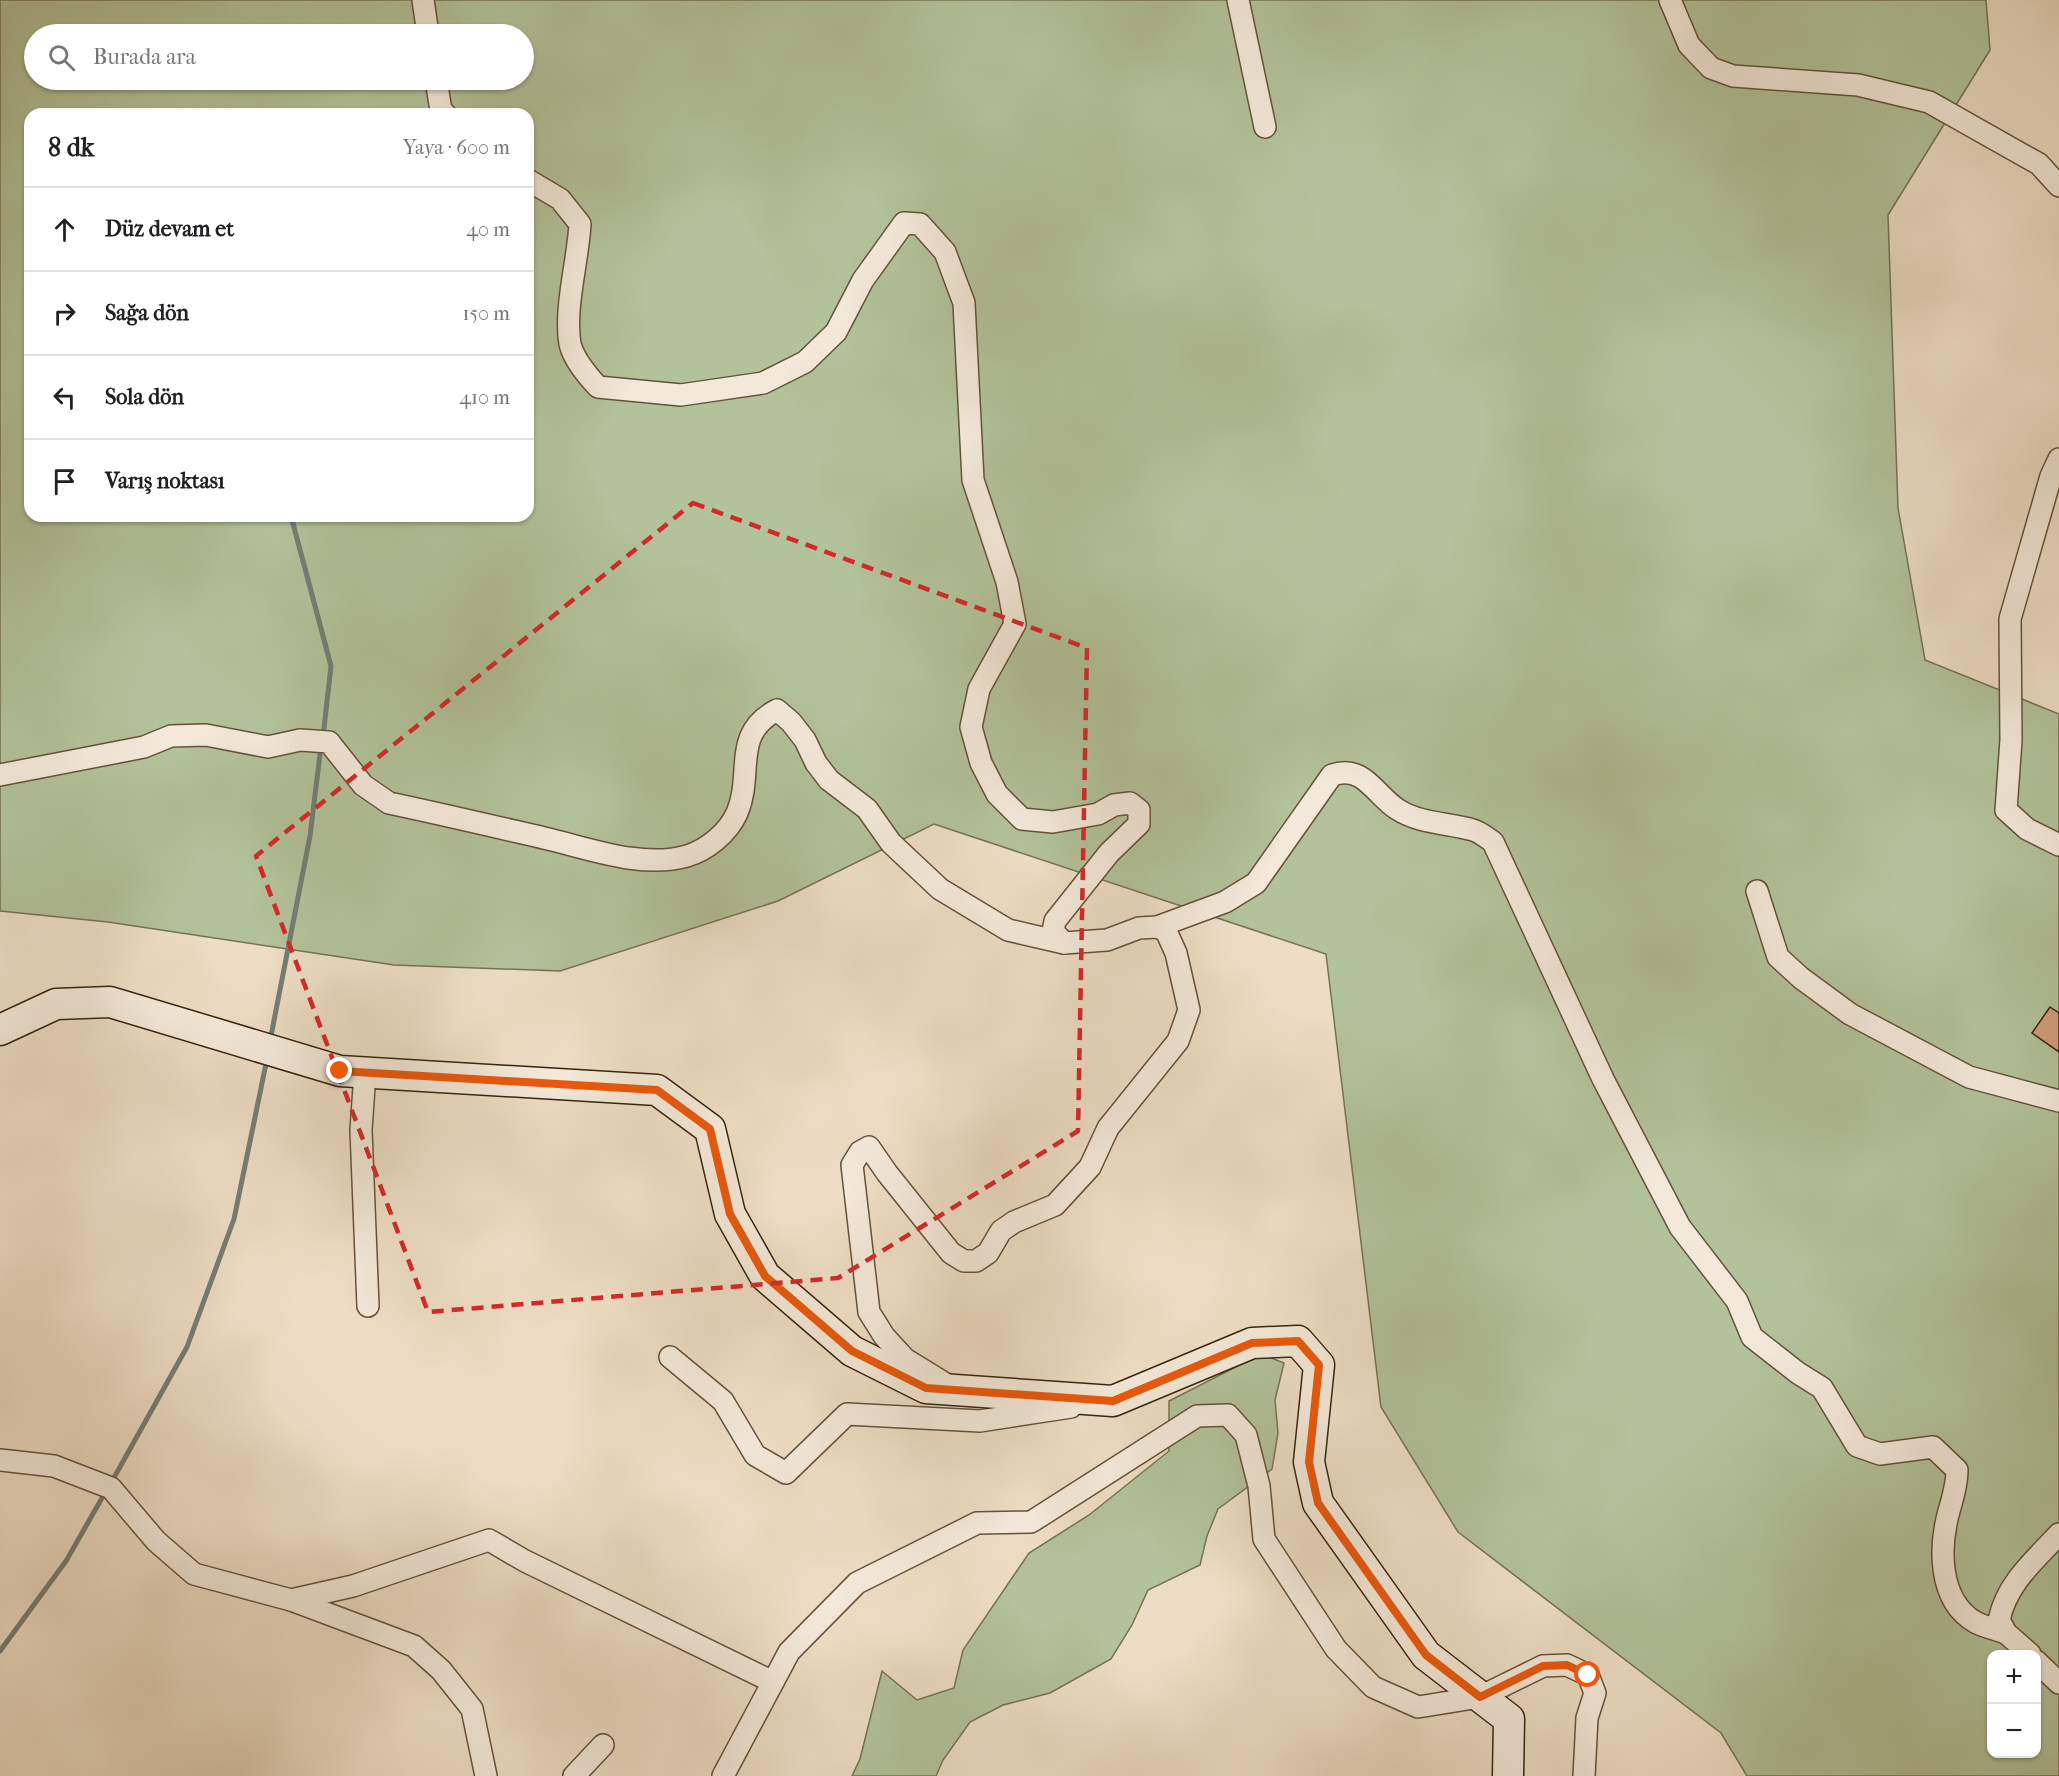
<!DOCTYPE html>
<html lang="tr">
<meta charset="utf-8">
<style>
:root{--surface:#fff;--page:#f6f6f6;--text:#202124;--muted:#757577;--line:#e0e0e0}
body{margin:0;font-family:"IM FELL French Canon",serif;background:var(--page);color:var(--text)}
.controls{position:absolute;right:18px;bottom:18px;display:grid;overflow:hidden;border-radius:12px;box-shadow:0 2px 4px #0004}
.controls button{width:54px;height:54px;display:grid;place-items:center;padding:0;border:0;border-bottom:2px solid var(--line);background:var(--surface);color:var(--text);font:30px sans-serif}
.stop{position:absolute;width:18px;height:18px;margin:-14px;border:4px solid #ea580c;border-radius:50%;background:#fff}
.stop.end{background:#ea580c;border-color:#fff;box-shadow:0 2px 6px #0008}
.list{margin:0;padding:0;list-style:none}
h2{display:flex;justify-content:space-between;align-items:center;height:78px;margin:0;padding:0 24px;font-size:26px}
h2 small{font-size:20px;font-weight:400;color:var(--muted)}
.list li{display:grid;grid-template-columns:39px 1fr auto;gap:18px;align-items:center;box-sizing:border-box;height:84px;padding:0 24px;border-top:2px solid var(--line)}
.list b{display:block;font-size:22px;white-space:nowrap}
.list em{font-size:20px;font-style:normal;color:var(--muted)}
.icon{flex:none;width:33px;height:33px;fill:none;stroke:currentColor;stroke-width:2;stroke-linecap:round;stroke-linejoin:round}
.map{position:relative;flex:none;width:2059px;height:1776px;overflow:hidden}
.search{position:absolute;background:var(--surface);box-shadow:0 2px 4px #0004;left:24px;top:24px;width:510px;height:66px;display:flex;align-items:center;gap:15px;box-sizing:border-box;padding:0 21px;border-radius:33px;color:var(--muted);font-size:22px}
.panel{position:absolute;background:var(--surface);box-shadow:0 2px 4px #0004;left:24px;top:108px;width:510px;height:414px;border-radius:18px}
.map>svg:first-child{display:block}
.green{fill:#b2c29a;stroke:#767352;stroke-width:1.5;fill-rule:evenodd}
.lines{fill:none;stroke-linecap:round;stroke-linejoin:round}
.stream{stroke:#747e75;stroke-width:5}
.building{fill:#d39d7c;stroke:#39240b;stroke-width:1.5}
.street-casing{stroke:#665239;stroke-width:24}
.secondary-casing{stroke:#39240b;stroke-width:33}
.street{stroke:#f3e9d9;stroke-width:21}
.secondary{stroke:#f3e9d9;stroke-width:30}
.route{stroke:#ea580c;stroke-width:8}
.marked{fill:none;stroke:#d62828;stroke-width:4.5;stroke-dasharray:12 8;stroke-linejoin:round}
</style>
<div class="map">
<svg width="2059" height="1776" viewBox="0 0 2059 1776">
<rect width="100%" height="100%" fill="#edddc4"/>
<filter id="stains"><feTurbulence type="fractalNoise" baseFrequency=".00333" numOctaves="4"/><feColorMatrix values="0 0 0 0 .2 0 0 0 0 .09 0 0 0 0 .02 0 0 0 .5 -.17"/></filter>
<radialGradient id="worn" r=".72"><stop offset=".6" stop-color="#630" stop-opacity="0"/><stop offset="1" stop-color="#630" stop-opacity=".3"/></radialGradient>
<g class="green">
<path d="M0,0h1986l4,50 -102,165 10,293 27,152 134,54v1062h-312l-26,-43 -263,-201 -77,-125 -55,-453 -392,-130 -156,77 -218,70 -166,-6 -286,-43 -108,-11zM34,34h490v46h-490zM30,114h498v402h-498zM1992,1654h44v100h-44z"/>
<polygon points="1261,1354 1284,1363 1275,1400 1278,1433 1272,1469 1218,1509 1207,1536 1200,1565 1148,1590 1132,1625 1111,1659 1050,1693 1003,1705 970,1722 943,1760 936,1776 852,1776 860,1759 882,1671 917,1700 954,1688 963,1650 1029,1553 1089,1515 1169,1451 1169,1401"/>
</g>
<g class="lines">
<g class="stream">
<polyline points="291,516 331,666 323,737"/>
<polyline points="270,1041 310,836 321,746"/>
<polyline points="111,1483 187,1347 234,1219 267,1059"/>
<polyline points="0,1651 66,1561 106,1491"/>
</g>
</g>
<polygon class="building" points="2050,1007 2059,1013 2059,1052 2032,1033"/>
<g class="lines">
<g class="street-casing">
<g id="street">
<polyline points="423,0 428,34"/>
<polyline points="1238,0 1265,127"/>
<polyline points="1670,0 1689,45 1711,68 1733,76 1858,85 1929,102 2039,164 2059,186"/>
<polyline points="436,80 441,110 445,114"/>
<path d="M528,180l32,19 20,25c-2,37 -16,84 -10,120 4,16 17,31 28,43l83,8 82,-12 42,-21 31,-30 27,-52 41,-57 16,1 25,28 19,51 9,177 34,102 8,42 -36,65 -8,38 10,36 16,31 25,25 31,3 45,-8 16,-9 16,-2 9,7v14l-30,29 -54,68 -2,10 11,12 43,-3 32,-12 18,-1 9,4 10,22 13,57 -11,31 -70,87 -18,39 -35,38 -41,17 -13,9 -13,22 -12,8h-12l-13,-8 -64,-80 -18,-26 -9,5 -8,13 17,147 15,24 21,23 39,24"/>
<polyline points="2059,459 2051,476 2010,619 2011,740 2006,810 2027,829 2059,845"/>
<path d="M0,775l144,-28 27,-11 35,-1 62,12 32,-7 29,2 34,43 26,18c52,11 103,23 155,35 44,10 98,31 143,18 20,-6 41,-23 50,-43 17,-40 -6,-79 40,-103l14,12 14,18 11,23 13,17 38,29 24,34 49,46 68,41 56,13"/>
<polyline points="1757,891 1778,957 1801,978 1850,1014 1969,1077 2059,1101"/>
<path d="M1157,927l68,-25 31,-19 76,-108c32,-11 43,20 65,34 23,15 52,14 76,21 7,2 14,8 20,12l110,237 77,148 57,74 15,36 46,36 24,15 35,58 23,8 53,-7 24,23c0,16 -4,26 -8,41 -10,36 -11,89 26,111 9,5 21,7 31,11"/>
<polyline points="365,1073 361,1130 368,1306"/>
<polyline points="670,1357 723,1401 755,1455 786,1473 847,1414 980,1421 1071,1407"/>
<polyline points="0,1460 54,1466 111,1488 156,1541 194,1574 291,1600 353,1586 489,1540 525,1561 773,1682"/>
<polyline points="291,1600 414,1646 441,1670 472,1709 486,1776"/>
<path d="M2030,1654l-24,-21 -7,-13c8,-37 35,-59 60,-86"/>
<polyline points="2036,1661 2059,1683"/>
<polyline points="574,1776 603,1745"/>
<polyline points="723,1776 789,1652 857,1583 977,1523 1031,1522 1197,1416 1228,1415 1246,1435 1259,1486 1264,1539 1336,1649 1373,1687 1418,1707 1480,1697 1543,1666 1567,1665 1588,1675 1595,1693 1587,1718 1584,1776"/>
</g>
</g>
<g class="secondary-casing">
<polyline id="secondary" points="0,1030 56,1004 110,1002 340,1071 657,1090 710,1129 730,1214 765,1276 852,1351 926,1388 1113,1401 1252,1343 1298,1341 1319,1365 1309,1462 1318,1503 1426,1655 1509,1719 1508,1776"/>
</g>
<use href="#street" class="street"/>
<use href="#secondary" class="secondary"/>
</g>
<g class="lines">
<polyline class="route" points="340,1071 657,1090 710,1129 730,1214 765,1276 852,1351 926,1388 1113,1401 1252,1343 1298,1341 1319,1365 1309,1462 1318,1503 1426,1655 1480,1697 1543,1666 1567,1665 1588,1675"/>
</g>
<path class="marked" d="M693,503l394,145 -9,483 -240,147 -410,34 -172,-456z"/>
<rect width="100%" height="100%" filter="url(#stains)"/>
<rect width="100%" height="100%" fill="url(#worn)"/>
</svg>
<div class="controls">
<button>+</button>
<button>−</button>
</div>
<div class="stop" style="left:1588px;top:1675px"></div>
<div class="stop end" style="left:340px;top:1071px"></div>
<div class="search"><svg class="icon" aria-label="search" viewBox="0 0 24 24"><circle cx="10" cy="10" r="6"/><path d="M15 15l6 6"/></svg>Burada ara</div>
<section class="panel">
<h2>8 dk<small>Yaya · 600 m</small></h2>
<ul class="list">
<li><svg class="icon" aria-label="ahead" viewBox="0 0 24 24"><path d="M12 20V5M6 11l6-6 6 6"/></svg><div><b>Düz devam et</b></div><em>40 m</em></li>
<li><svg class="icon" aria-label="right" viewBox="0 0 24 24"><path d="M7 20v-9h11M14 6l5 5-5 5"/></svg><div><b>Sağa dön</b></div><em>150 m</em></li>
<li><svg class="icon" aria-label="left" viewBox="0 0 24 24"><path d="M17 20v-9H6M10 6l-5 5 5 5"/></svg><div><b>Sola dön</b></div><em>410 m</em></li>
<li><svg class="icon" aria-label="arrive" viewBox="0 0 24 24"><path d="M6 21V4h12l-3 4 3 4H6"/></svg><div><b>Varış noktası</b></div></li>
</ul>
</section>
</div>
